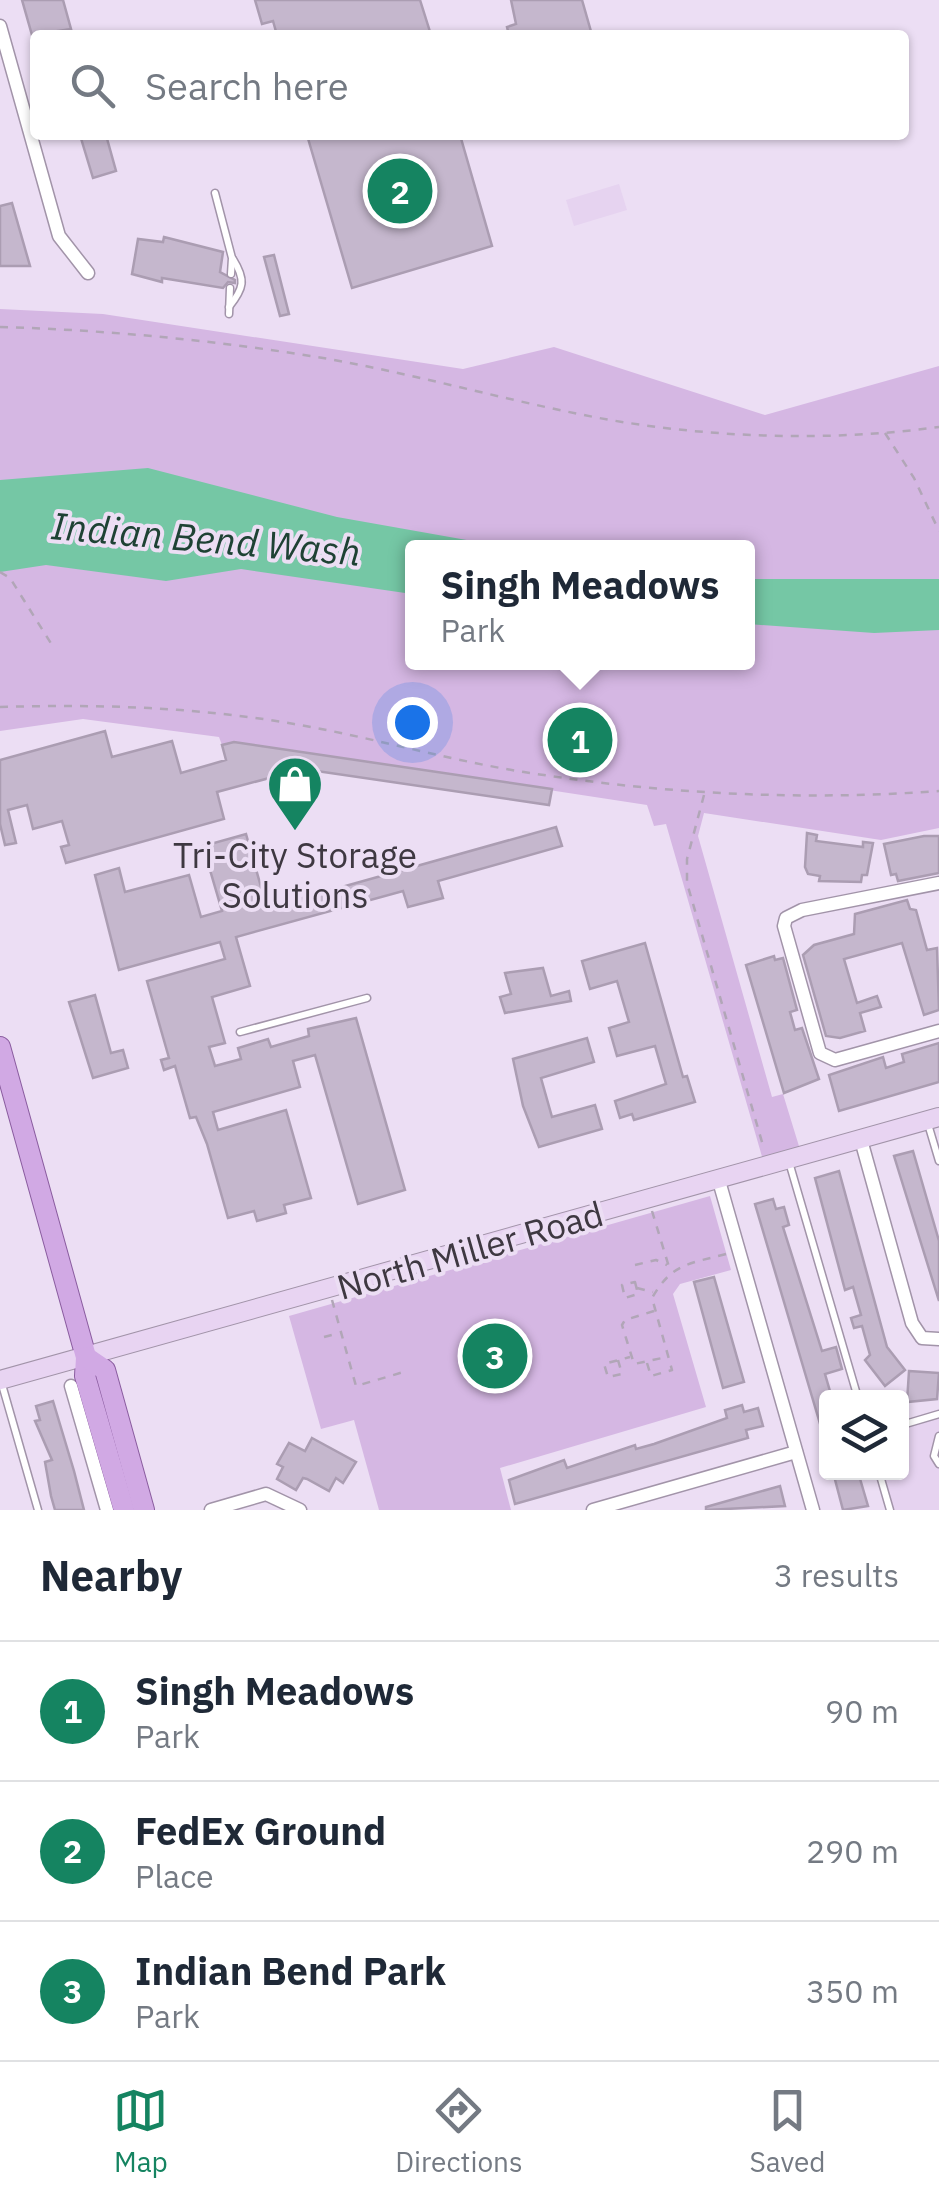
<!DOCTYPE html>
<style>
:root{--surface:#fff;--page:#f6f6f7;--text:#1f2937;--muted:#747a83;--line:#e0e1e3;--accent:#158461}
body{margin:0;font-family:"IBM Plex Sans",sans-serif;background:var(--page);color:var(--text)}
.controls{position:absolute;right:30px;bottom:30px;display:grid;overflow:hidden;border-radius:10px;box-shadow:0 2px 8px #0004}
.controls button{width:90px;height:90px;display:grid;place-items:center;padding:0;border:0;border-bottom:2px solid var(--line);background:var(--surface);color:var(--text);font:50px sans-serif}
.you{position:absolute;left:412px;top:722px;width:35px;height:35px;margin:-25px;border:8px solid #fff;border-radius:50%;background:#1a73e8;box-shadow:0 0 0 15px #1a73e833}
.badge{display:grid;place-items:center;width:65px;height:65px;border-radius:50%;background:var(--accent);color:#fff;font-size:32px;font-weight:700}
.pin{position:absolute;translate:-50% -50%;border:5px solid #fff;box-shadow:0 2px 10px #0006}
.popup{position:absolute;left:405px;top:540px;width:350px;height:130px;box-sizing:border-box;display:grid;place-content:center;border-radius:10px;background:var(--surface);filter:drop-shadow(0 2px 8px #0005);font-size:32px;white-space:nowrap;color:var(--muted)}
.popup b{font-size:38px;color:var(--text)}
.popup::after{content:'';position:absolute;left:50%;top:100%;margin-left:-20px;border:20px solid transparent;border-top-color:var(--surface)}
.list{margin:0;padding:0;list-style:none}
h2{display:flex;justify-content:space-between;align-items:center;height:130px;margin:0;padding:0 40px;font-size:42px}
h2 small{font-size:32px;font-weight:400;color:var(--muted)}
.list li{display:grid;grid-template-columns:65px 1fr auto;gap:30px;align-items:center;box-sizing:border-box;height:140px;padding:0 40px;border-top:2px solid var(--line)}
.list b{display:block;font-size:38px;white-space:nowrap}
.list p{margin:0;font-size:32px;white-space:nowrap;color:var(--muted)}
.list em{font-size:32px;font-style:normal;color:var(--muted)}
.icon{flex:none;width:55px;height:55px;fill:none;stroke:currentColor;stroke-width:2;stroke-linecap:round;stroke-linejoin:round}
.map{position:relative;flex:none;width:939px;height:1510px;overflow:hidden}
.search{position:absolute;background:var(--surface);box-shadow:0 2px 8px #0004;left:30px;right:30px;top:30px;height:110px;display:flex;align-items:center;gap:25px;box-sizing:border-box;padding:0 35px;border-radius:10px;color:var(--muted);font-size:38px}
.sheet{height:550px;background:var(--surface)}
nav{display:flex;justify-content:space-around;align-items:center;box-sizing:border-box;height:140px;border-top:2px solid var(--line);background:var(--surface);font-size:28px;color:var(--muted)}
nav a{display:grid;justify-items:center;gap:5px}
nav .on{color:var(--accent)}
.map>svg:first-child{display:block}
.built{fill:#e6d3f0}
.green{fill:#d5b7e3;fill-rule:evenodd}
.water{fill:#75c7a5}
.building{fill:#c5b7cd;stroke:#ab9db2;stroke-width:2.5}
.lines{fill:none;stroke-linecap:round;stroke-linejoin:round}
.lane-casing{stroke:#a294a9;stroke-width:9}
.street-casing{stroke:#a294a9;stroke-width:15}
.secondary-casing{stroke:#a294a9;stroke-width:20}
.primary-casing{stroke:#8a5c9f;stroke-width:22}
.path{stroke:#b1a6b7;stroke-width:2.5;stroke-dasharray:8 8;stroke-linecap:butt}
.lane{stroke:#fff;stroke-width:6}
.street{stroke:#fff;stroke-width:12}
.secondary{stroke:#e8d4f2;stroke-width:18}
.primary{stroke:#d1a9e4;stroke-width:20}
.labels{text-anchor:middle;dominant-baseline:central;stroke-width:8;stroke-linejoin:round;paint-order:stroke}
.poi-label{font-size:35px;fill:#3e3841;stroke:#ecdef4}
.street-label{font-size:35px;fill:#3e3841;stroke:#ecdef4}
.water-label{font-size:38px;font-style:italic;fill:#1e4234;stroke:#ecdef4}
</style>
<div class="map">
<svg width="939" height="1510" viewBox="0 0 939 1510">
<rect width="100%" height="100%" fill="#ecdef4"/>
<g class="built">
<polygon points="619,184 627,210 574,226 566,200"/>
<polygon points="939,1418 939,1510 894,1510 884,1473 902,1472 902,1428"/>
</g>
<g class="green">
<path d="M0,309l103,5 360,55 91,-22 211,68 174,-49v462l-58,12 -177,-27 -6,23 74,261 11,-3 19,62 -37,11 -99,-343 -12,2 -7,-21 -412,-63 -13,3 -3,-8 -136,-18 -83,12zM412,548h336v114h-336z"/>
<polygon points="710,1196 731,1270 680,1284 673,1294 706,1407 500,1468 511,1510 379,1510 354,1420 321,1429 289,1316"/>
</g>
<g class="water">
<polygon points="148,468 337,517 506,547 412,548 412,594 241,569 166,581 46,565 0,572 0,480"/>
<polygon points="748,579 939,579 939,630 874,633 748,624"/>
</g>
<g class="building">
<polygon points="22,0 63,0 71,29 32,35"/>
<polygon points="255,0 420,0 431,35 277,35 273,21 262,24"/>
<polygon points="511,0 582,0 592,35 509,35 507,27 516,24"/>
<polygon points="80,135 106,135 116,171 93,178"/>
<polygon points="307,135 460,135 492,246 352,288"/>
<polygon points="12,203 30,266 0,266 0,206"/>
<polygon points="164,237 223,252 220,272 235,280 235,283 228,282 223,288 162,278 162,282 132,274 138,239 163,242"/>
<polygon points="274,255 289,314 280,316 264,257"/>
<polygon points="105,731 112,757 172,741 181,773 226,760 222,745 234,742 552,789 549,805 303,769 217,792 224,819 66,863 61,847 69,845 62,821 33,829 27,805 8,810 16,843 5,845 0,824 0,760"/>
<polygon points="556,827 562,846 438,881 443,898 408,907 403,891 236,937 250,986 212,997 225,1043 209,1047 215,1066 241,1059 238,1048 268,1039 271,1047 309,1036 308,1029 356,1018 405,1190 358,1204 315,1055 293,1061 300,1087 213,1112 218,1130 286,1110 311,1198 284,1205 286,1213 257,1221 254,1211 228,1218 207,1144 196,1117 190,1118 175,1066 164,1070 161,1060 169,1058 147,981 225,959 220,942 119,970 95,875 119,868 125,892 189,875 201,917 222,911 203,846 246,834 267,908"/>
<polygon points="807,833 817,835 816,841 863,847 863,842 873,843 867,875 862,875 861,882 819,881 820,876 808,874 805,867"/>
<polygon points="924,836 939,836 939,873 898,881 896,874 891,875 884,844"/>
<polygon points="907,900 910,909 916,910 927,950 937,948 939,1010 924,1015 902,943 844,959 857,1003 877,996 881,1007 860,1013 865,1031 840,1038 826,1036 803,955 814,945 854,934 855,914"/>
<polygon points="645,943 683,1077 687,1076 695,1102 634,1120 632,1114 620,1118 615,1101 666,1084 655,1046 617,1056 609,1028 629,1022 617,981 590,989 582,961"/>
<polygon points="774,956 775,960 783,958 797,1010 790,1012 795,1030 802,1028 819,1079 784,1093 746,965"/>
<polygon points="543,968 551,996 569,991 571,1001 505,1013 500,997 511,994 505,973"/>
<polygon points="95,995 111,1053 123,1050 128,1068 93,1078 69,1002"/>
<polygon points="587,1038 594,1062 541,1078 552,1117 595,1105 602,1129 539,1147 523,1106 513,1059"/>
<polygon points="939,1043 939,1082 839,1111 829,1075 883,1057 886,1068 904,1062 902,1054"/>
<polygon points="913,1151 939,1241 939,1301 894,1156"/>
<polygon points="839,1171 887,1347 905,1370 885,1386 865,1360 870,1355 862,1326 854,1328 851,1318 861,1315 853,1287 845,1290 815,1178"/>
<polygon points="773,1199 776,1209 784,1207 789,1225 783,1227 822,1351 836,1347 842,1369 825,1374 832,1398 826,1398 826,1444 755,1204"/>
<polygon points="714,1277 744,1382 723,1388 694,1282"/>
<polygon points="909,1371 939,1373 937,1399 907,1402"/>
<polygon points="53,1401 74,1471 84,1510 55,1510 51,1496 45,1462 52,1460 35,1421 40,1420 36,1406"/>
<polygon points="742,1405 744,1412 758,1408 763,1426 746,1430 748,1438 515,1504 509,1480 564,1460 567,1468 635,1445 636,1449 654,1444 727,1418 725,1410"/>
<polygon points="312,1438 356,1462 343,1483 336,1478 329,1491 307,1479 303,1478 296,1490 277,1479 283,1467 277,1464 289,1443 305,1451"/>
<polygon points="833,1472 858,1472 868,1506 843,1510"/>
<polygon points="780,1486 785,1506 706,1510 706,1507"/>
</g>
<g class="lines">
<g class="lane-casing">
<g id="lane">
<polyline points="215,193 232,258 231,274"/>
<path d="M229,307c15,-19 17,-27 4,-48"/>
<polyline points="229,314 230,288"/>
<polyline points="240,1032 367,998"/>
<polyline points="928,1124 939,1161"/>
<polyline points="789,1162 858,1398"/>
<polyline points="1,1381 38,1510"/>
<polyline points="902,1425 939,1414"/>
<polyline points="939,1436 934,1456 939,1464"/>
<polyline points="879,1472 890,1510"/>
</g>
</g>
<g class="street-casing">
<g id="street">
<polyline points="0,26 59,236 88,273"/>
<polyline points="939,883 802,910 786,918 784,926 820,1053 835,1060 939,1031"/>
<polyline points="861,1140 912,1323 922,1338 939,1339"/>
<polyline points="719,1181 813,1510"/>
<polyline points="71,1386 107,1510"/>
<polyline points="211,1510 266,1494 300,1510"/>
<polyline points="593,1510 796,1452"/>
</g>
</g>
<g class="secondary-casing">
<polyline id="secondary" points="0,1380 939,1117"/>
</g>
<g class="primary-casing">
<g id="primary">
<polyline points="0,1047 86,1357 85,1376 124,1510"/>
<polyline points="86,1357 105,1370 144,1510"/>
</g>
</g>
<g class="path">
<path d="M0,327c106,3 212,13 317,30 95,16 187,43 282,61 110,20 229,24 340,9"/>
<polyline points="885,433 914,478 939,531"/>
<polyline points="0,572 10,578 52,645"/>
<path d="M0,707c98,-3 197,0 294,17 77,13 153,36 230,48 138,22 276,29 415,19"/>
<polyline points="704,795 687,859 687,883 764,1149"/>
<polyline points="652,1211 669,1267"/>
<polyline points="635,1265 656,1260 667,1265"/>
<polygon points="635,1282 638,1294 625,1298 622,1285"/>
<polyline points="637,1288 653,1292"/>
<polyline points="332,1300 356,1386 407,1371"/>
<polyline points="654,1311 625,1320 622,1325 634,1364 667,1357"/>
<polyline points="324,1337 339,1333"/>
<polyline points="618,1360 622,1374 608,1377 604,1364 630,1357"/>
<path d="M647,1363l4,13 21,-6 -20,-72c20,-35 37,-34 74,-44"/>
</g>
<use href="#lane" class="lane"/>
<use href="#street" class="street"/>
<use href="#secondary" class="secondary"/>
<use href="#primary" class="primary"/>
</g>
<defs>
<g id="shop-pin" transform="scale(2.875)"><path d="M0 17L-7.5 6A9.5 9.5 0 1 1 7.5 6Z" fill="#158461" stroke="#ecdef4"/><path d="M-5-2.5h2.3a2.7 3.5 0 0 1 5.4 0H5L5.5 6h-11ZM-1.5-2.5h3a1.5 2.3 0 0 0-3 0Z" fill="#fff"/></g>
</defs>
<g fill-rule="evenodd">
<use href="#shop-pin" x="295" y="784"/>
</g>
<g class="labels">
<g class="poi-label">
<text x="295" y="855">Tri-City Storage<tspan x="295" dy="40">Solutions</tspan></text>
</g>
<g class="street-label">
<text transform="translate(470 1250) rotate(-16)">North Miller Road</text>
</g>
<g class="water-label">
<text transform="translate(206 538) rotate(5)">Indian Bend Wash</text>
</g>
</g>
</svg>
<div class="controls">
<button><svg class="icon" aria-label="layers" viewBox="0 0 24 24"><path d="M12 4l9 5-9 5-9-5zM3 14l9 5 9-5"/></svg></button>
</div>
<div class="you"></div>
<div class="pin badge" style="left:580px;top:740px">1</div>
<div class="popup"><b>Singh Meadows</b>Park</div>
<div class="pin badge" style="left:400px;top:191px">2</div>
<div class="pin badge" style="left:495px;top:1356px">3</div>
<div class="search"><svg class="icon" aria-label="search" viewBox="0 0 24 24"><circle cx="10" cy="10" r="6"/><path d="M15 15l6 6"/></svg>Search here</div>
</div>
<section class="sheet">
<h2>Nearby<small>3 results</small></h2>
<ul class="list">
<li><span class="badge">1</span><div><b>Singh Meadows</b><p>Park</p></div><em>90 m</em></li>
<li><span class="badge">2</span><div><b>FedEx Ground</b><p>Place</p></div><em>290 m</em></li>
<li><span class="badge">3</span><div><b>Indian Bend Park</b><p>Park</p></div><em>350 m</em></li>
</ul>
</section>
<nav>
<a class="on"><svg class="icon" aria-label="map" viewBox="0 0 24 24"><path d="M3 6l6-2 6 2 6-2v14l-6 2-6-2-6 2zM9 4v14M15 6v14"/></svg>Map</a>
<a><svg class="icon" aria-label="directions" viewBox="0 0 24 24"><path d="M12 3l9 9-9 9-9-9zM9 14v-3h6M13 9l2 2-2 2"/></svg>Directions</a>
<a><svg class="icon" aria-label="saved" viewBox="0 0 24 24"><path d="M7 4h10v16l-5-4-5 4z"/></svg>Saved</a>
</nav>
